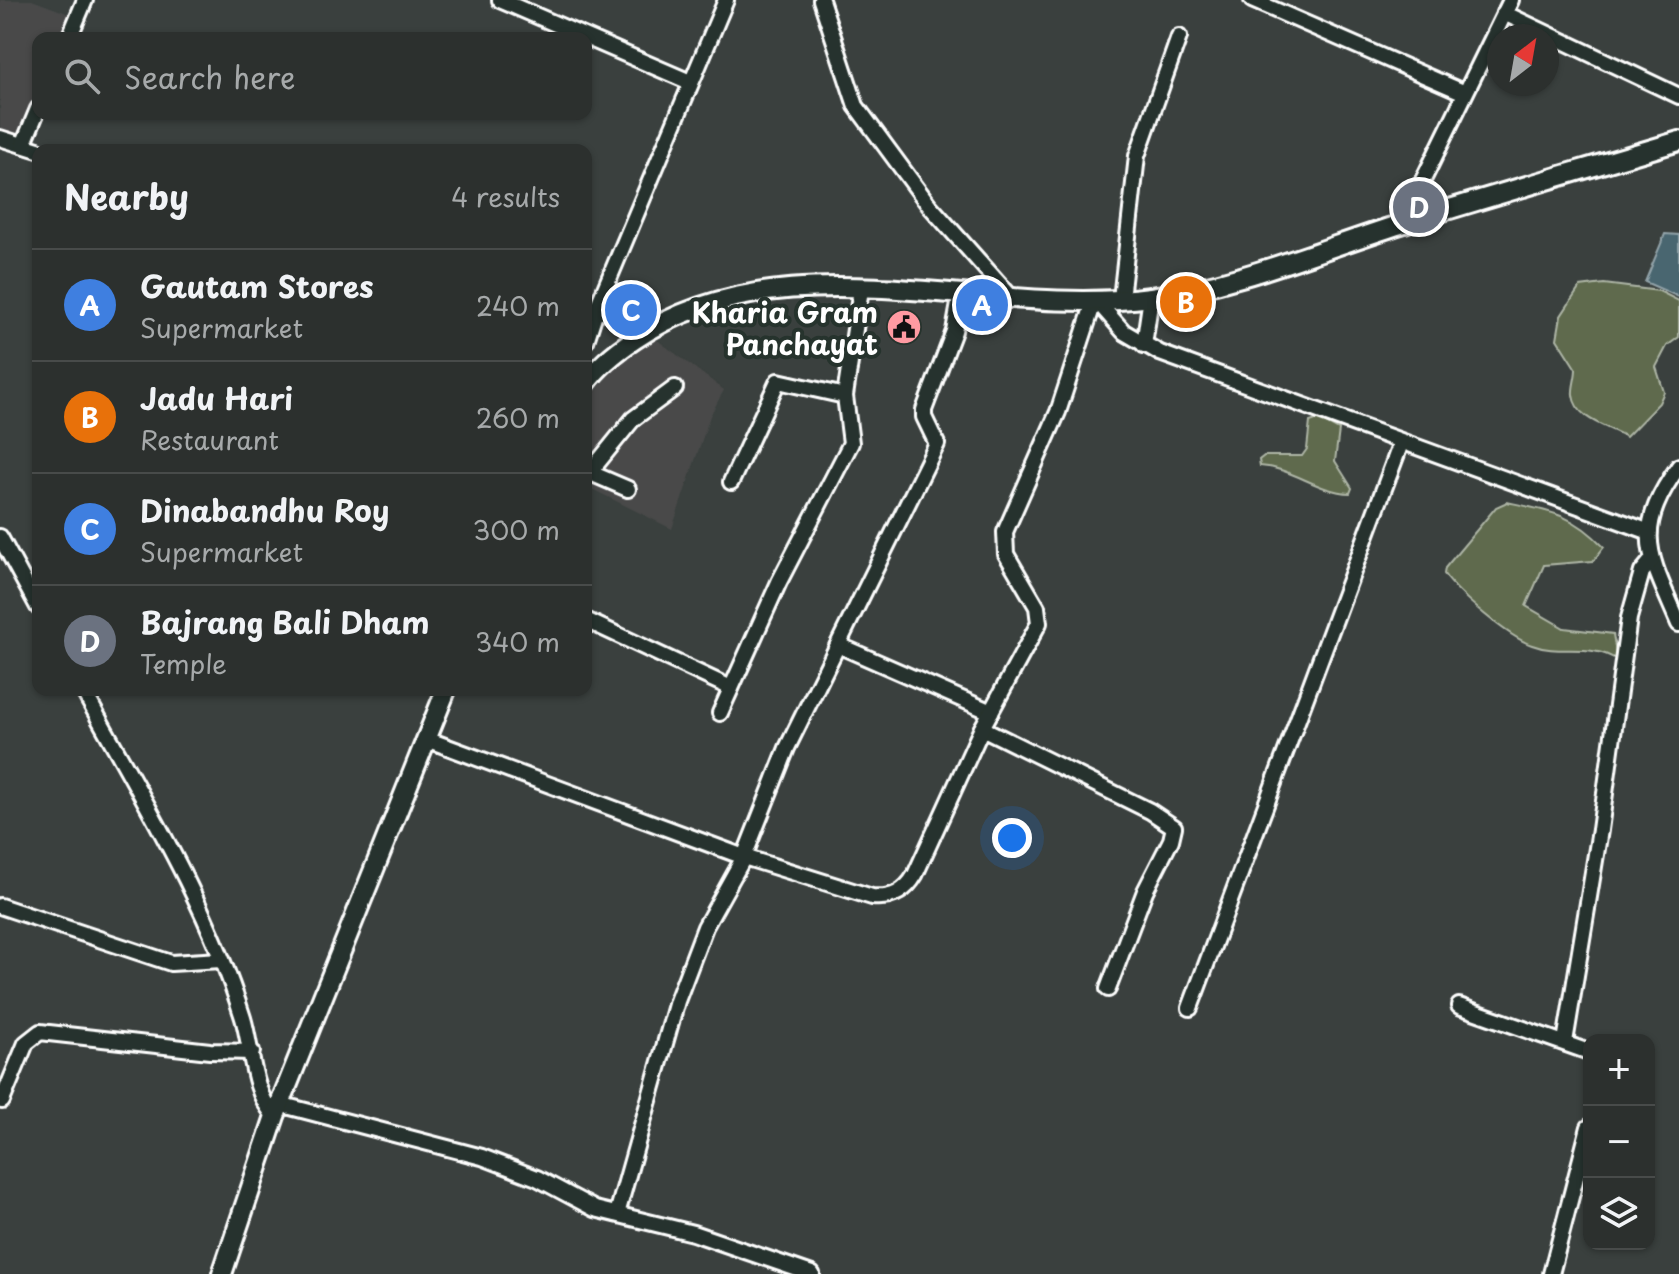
<!DOCTYPE html>
<meta charset="utf-8">
<style>
:root{--surface:#2c302e;--page:#383c3a;--text:#f1f3f6;--muted:#a6a9aa;--line:#484b4a;--accent:#ff9aa2}
body{margin:0;font-family:"Playpen Sans",sans-serif;background:var(--page);color:var(--text)}
.controls{position:absolute;right:24px;bottom:24px;display:grid;overflow:hidden;border-radius:16px;box-shadow:0 2px 6px #0004}
.controls button{width:72px;height:72px;display:grid;place-items:center;padding:0;border:0;border-bottom:2px solid var(--line);background:var(--surface);color:var(--text);font:40px sans-serif}
.compass{position:absolute;left:1487px;top:24px;width:72px;height:72px;border-radius:50%;background:var(--surface);box-shadow:0 2px 6px #0004;rotate:31deg}
.you{position:absolute;left:1012px;top:838px;width:28px;height:28px;margin:-20px;border:6px solid #fff;border-radius:50%;background:#1a73e8;box-shadow:0 0 0 12px #1a73e833}
.badge{display:grid;place-items:center;width:52px;height:52px;border-radius:50%;background:var(--accent);color:#fff;font-size:26px;font-weight:700}
.pin{position:absolute;translate:-50% -50%;border:4px solid #fff;box-shadow:0 2px 8px #0006}
.list{margin:0;padding:0;list-style:none}
h2{display:flex;justify-content:space-between;align-items:center;height:104px;margin:0;padding:0 32px;font-size:34px}
h2 small{font-size:26px;font-weight:400;color:var(--muted)}
.list li{display:grid;grid-template-columns:52px 1fr auto;gap:24px;align-items:center;box-sizing:border-box;height:112px;padding:0 32px;border-top:2px solid var(--line)}
.list b{display:block;font-size:30px;white-space:nowrap}
.list p{margin:0;font-size:26px;white-space:nowrap;color:var(--muted)}
.list em{font-size:26px;font-style:normal;color:var(--muted)}
.icon{flex:none;width:44px;height:44px;fill:none;stroke:currentColor;stroke-width:2;stroke-linecap:round;stroke-linejoin:round}
.map{position:relative;flex:none;width:1679px;height:1274px;overflow:hidden}
.search{position:absolute;background:var(--surface);box-shadow:0 2px 6px #0004;left:32px;top:32px;width:560px;height:88px;display:flex;align-items:center;gap:20px;box-sizing:border-box;padding:0 28px;border-radius:16px;color:var(--muted);font-size:30px}
.panel{position:absolute;background:var(--surface);box-shadow:0 2px 6px #0004;left:32px;top:144px;width:560px;height:552px;border-radius:16px}
.map>svg:first-child{display:block}
.built{fill:#484949}
.green{fill:#5e6b4d;stroke:#aeb5a6;stroke-width:2}
.water{fill:#4a6670;stroke:#92a3a9;stroke-width:2}
.lines{fill:none;stroke-linecap:round;stroke-linejoin:round}
.minor-casing{stroke:#fff;stroke-width:20}
.major-casing{stroke:#fff;stroke-width:24}
.minor{stroke:#26332d;stroke-width:14}
.major{stroke:#26332d;stroke-width:18}
.labels{text-anchor:middle;dominant-baseline:central;stroke-width:8;stroke-linejoin:round;paint-order:stroke}
.poi-label{font-size:28px;font-weight:bold;fill:#fff;stroke:#26332d;text-anchor:end}
</style>
<div class="map">
<svg width="1679" height="1274" viewBox="0 0 1679 1274">
<rect width="100%" height="100%" fill="#3a403e"/>
<filter id="ink" filterUnits="userSpaceOnUse"><feTurbulence type="fractalNoise" baseFrequency=".0125" numOctaves="2"/><feDisplacementMap in="SourceGraphic" scale="16" xChannelSelector="R" yChannelSelector="G"/><feConvolveMatrix kernelMatrix="1 2 1 2 8 2 1 2 1" color-interpolation-filters="sRGB"/></filter>
<g filter="url(#ink)">
<g class="built">
<polygon points="0,0 32,0 72,15 62,38 38,38 38,95 21,134 0,128"/>
<polygon points="652,336 724,390 710,416 672,529 586,486 586,404 620,359"/>
</g>
<g class="green">
<path d="M1604,284l55,7 20,10v36l-12,9 -11,21 8,25 -5,11 -33,34c-18,-11 -50,-17 -53,-42 -1,-8 3,-17 3,-26l-19,-30 4,-23 19,-29z"/>
<path d="M1319,419l20,11 -4,31 17,27 -2,5c-33,-1 -57,-25 -90,-27l-1,-6 5,-4h38l5,-7 3,-27z"/>
<path d="M1507,502c43,9 66,12 97,45l-11,14 -49,4 -18,41 38,22 49,6 4,26c-26,-18 -57,-4 -85,-15 -24,-8 -74,-51 -88,-71l1,-6 51,-61z"/>
</g>
<polygon class="water" points="1665,234 1679,235 1679,297 1645,282"/>
<g class="lines">
<g class="minor-casing">
<g id="minor">
<polyline points="500,0 690,82"/>
<polyline points="821,0 856,106 929,205 1010,296"/>
<polyline points="1252,0 1465,93"/>
<polyline points="1504,13 1679,96"/>
<polyline points="69,38 85,0"/>
<polyline points="0,138 38,150"/>
<polyline points="23,145 38,109"/>
<polyline points="1402,223 1511,0"/>
<polyline points="1095,299 1124,332 1160,353 1647,531"/>
<polyline points="1121,299 1137,156 1179,37"/>
<polyline points="588,308 658,323"/>
<polyline points="586,341 596,310 726,0"/>
<polyline points="1144,345 1151,297"/>
<path d="M1679,466c-48,67 -29,89 0,158"/>
<polyline points="586,471 628,489"/>
<polyline points="590,472 633,419 675,388"/>
<polyline points="731,482 778,381 845,396"/>
<polyline points="0,537 38,607"/>
<polyline points="586,620 731,688"/>
<polyline points="838,645 991,712"/>
<path d="M83,690c58,106 124,212 160,328 9,30 9,75 32,98"/>
<polyline points="720,713 779,582 851,443 845,396 861,289"/>
<polyline points="982,728 1150,811 1174,827 1171,840 1145,891 1108,989"/>
<path d="M426,739l318,118 128,40c20,2 33,-5 43,-22l67,-147 57,-105 -2,-16 -31,-53 -1,-22 53,-120 37,-113"/>
<polyline points="0,906 171,963 221,960"/>
<polyline points="1459,1006 1589,1052"/>
<polyline points="1190,1008 1401,443"/>
<polyline points="1565,1042 1600,830 1629,618 1642,572 1652,560"/>
<polyline points="2,1101 26,1043 40,1032 210,1051 252,1052"/>
<polyline points="279,1104 482,1157 537,1178 595,1209 693,1233 812,1274"/>
<polyline points="617,1214 677,1001 705,927 744,857 787,748 937,444 924,417 924,410 954,331 961,293"/>
<polyline points="1551,1274 1589,1127"/>
</g>
</g>
<g class="major-casing">
<g id="major">
<path d="M586,383c13,-18 31,-32 49,-44 151,-101 348,-20 516,-42 86,-12 168,-47 250,-73 92,-29 185,-55 278,-83"/>
<polyline points="222,1274 275,1116 446,690"/>
</g>
</g>
<use href="#minor" class="minor"/>
<use href="#major" class="major"/>
</g>
</g>
<defs>
<g id="civic-disc" transform="scale(1.8)"><circle r="9.5" fill="#ff9aa2" stroke="#26332d"/><path d="M-.6-6.5H3V-4.5H.6V-3L4-1V1h2V6H-6V1h2V-1L-.6-3ZM-1.2 2.5V6h2.4V2.5Z" fill="#111"/></g>
</defs>
<g fill-rule="evenodd">
<use href="#civic-disc" x="904" y="327"/>
</g>
<g class="labels">
<g class="poi-label">
<text x="878" y="311">Kharia Gram<tspan x="878" dy="32">Panchayat</tspan></text>
</g>
</g>
</svg>
<div class="controls">
<button>+</button>
<button>−</button>
<button><svg class="icon" aria-label="layers" viewBox="0 0 24 24"><path d="M12 4l9 5-9 5-9-5zM3 14l9 5 9-5"/></svg></button>
</div>
<svg class="compass" viewBox="-18 -18 36 36"><path d="M0-13l5 13h-10z" fill="#e53935"/><path d="M0 13l5-13h-10z" fill="#a6a9aa"/></svg>
<div class="you"></div>
<div class="pin badge" style="left:982px;top:305px;background:#3f7fe0">A</div>
<div class="pin badge" style="left:1186px;top:302px;background:#e8710a">B</div>
<div class="pin badge" style="left:631px;top:310px;background:#3f7fe0">C</div>
<div class="pin badge" style="left:1419px;top:207px;background:#6b7280">D</div>
<div class="search"><svg class="icon" aria-label="search" viewBox="0 0 24 24"><circle cx="10" cy="10" r="6"/><path d="M15 15l6 6"/></svg>Search here</div>
<section class="panel">
<h2>Nearby<small>4 results</small></h2>
<ul class="list">
<li><span class="badge" style="background:#3f7fe0">A</span><div><b>Gautam Stores</b><p>Supermarket</p></div><em>240 m</em></li>
<li><span class="badge" style="background:#e8710a">B</span><div><b>Jadu Hari</b><p>Restaurant</p></div><em>260 m</em></li>
<li><span class="badge" style="background:#3f7fe0">C</span><div><b>Dinabandhu Roy</b><p>Supermarket</p></div><em>300 m</em></li>
<li><span class="badge" style="background:#6b7280">D</span><div><b>Bajrang Bali Dham</b><p>Temple</p></div><em>340 m</em></li>
</ul>
</section>
</div>
